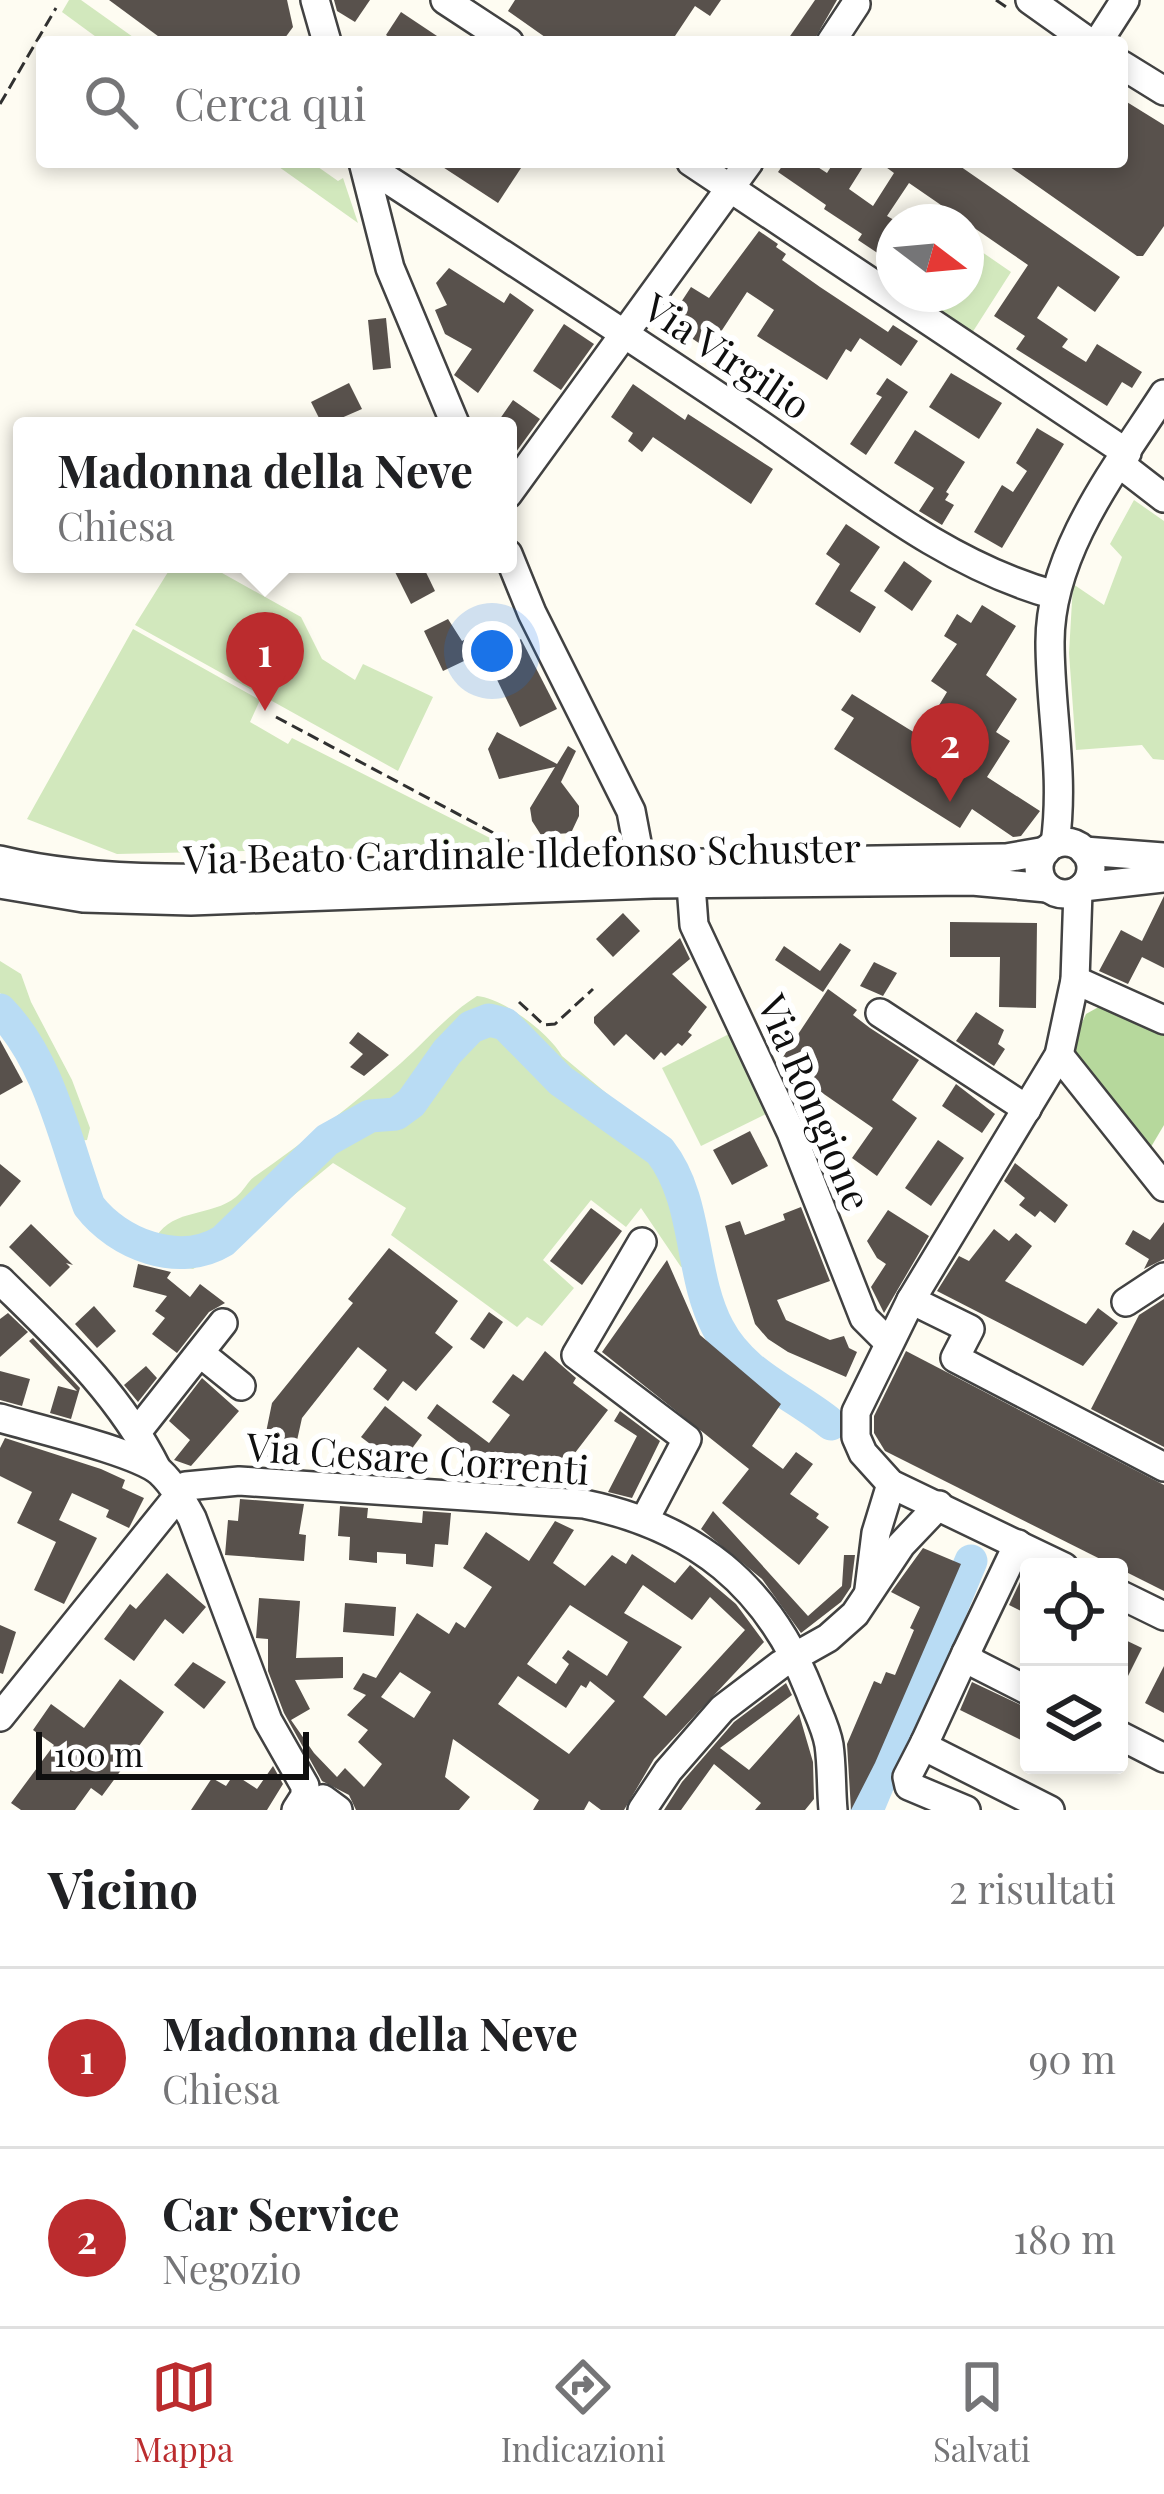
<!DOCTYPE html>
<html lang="it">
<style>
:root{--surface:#fff;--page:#f2f2f2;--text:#202124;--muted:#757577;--line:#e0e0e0;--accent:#bb2c2e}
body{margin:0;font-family:"Playfair Display",serif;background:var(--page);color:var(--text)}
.controls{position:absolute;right:36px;bottom:36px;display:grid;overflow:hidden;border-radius:12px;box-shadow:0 6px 18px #0003}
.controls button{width:108px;height:108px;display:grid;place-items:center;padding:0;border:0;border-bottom:3px solid var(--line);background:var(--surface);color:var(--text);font:60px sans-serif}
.compass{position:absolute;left:876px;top:204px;width:108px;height:108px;border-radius:50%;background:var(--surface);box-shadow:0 6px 18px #0003;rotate:106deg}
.scale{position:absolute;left:36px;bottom:30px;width:273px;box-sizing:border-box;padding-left:12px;border:6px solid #0f0f0f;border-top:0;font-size:33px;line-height:42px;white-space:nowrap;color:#0f0f0f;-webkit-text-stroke:9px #fff;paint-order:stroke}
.you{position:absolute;left:492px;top:651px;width:42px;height:42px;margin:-30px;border:9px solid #fff;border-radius:50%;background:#1a73e8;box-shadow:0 0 0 18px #1a73e833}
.badge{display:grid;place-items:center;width:78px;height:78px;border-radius:50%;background:var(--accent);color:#fff;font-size:39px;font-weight:700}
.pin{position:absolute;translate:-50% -99px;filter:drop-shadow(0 3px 6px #0008)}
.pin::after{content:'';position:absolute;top:63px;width:42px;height:36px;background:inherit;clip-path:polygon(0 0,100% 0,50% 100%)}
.popup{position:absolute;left:13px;top:417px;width:504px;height:156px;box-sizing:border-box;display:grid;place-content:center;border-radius:12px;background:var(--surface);filter:drop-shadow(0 3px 9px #0005);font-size:39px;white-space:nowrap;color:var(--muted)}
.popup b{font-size:45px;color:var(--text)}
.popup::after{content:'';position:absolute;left:50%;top:100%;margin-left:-24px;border:24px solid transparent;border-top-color:var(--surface)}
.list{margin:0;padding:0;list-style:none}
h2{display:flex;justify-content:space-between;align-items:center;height:156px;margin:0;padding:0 48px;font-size:51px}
h2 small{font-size:39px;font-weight:400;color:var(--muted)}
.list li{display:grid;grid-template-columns:78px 1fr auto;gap:36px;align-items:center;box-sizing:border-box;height:180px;padding:0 48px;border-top:3px solid var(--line)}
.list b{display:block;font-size:45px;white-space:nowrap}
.list p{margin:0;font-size:39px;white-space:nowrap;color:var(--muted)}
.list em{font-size:39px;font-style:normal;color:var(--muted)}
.icon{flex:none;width:66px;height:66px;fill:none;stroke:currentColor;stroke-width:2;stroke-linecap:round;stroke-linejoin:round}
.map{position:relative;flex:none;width:1164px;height:1810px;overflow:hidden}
.search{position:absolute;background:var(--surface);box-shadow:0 6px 18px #0003;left:36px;right:36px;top:36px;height:132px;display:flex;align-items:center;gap:30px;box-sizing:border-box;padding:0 42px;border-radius:12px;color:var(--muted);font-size:45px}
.sheet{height:516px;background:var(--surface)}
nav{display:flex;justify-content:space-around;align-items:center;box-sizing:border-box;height:168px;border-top:3px solid var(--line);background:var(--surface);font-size:33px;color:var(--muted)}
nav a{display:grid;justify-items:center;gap:6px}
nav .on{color:var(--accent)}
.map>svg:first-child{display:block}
.green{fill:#d2e8bd}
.forest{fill:#b6d89c}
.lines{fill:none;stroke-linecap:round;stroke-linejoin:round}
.river{stroke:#b9dcf4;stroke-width:33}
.building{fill:#58514c;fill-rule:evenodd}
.minor-casing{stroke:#424242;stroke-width:32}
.path{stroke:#313131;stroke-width:3;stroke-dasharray:12 6;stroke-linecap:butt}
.minor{stroke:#fff;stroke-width:27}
.labels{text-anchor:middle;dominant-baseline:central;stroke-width:12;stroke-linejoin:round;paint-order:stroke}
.street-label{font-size:39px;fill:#0f0f0f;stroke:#fff}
</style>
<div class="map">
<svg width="1164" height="1810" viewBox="0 0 1164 1810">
<rect width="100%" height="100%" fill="#fefcf2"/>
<g class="green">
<polygon points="69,0 81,0 140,42 103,42 62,12"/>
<polygon points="272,162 311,162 338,181 343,178 358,223"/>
<polygon points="966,241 1011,272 972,333 922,302 927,294 966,294"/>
<polygon points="1134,500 1164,521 1164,760 1153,759 1142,745 1076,750 1069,653 1073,584 1104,605 1122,557 1110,544"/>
<polygon points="173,564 206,564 301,617 322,659 355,680 363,664 433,697 398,771 135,625"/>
<polygon points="133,629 260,700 250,722 288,744 292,738 504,845 117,854 27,819"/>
<polygon points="0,961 21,974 31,1002 72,1080 90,1128 87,1140 77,1141 67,1122 60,1086 30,1033 0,993"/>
<path d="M477,996c26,2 72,37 85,60l117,98 17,70 15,23 1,24 -31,-4 -40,-59 -15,19 -35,-27 -48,60 31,28 -32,38 -15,-9 -10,10 -126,-92 15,-27 -73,-45 -100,82 -40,24 -32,-6 -5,-26c18,-29 55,-20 80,-40 8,-6 11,-15 18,-20 50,-35 101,-74 147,-114 26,-23 46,-48 76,-67z"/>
<polygon points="731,1033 768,1113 701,1146 662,1068"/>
</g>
<polygon class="forest" points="1104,1004 1164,1036 1164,1125 1148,1152 1071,1046 1086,1014"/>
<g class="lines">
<g class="river">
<path d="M0,1010c50,51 65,131 89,196 29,38 90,62 134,35l104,-101 43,-24 26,-2 15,-11 36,-51 24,-25 18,-7 16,4 56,57 99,70c39,50 29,122 58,177 25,48 74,64 113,96"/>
<polyline points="867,1810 971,1561"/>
</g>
</g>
<g class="building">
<polygon points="109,0 287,0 293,27 282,42 166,42"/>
<polygon points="334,0 370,0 355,22 337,11"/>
<polygon points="515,0 721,0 710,16 695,6 671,42 552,42 508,11"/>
<polygon points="815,0 837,0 813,42 786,42"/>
<polygon points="401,12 446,42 396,42 386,35"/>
<polygon points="1122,99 1164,125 1164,226 1143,256 1137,256 1003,162 1122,162"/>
<polygon points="435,162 525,162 498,203"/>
<polygon points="785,162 810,162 827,173 834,162 866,162 849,189 873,206 894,173 879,162 954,162 1120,277 1095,312 1058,286 1037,318 1068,339 1062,347 1086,362 1097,344 1142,372 1132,388 1122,382 1107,406 1016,349 1025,336 994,316 1028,265 909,183 887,216 894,220 894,238 882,256 858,240 862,234 824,209 826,205 778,172"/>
<polygon points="759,231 778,244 776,247 786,254 782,260 820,287 888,332 893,325 918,341 901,366 860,338 851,352 846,349 827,380 757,336 774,310 747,292 709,350 668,322 691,287 709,298"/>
<polygon points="449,268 504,303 510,293 534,310 478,393 454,375 472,349 445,334 435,310 447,305 436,283"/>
<polygon points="386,318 391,368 373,370 368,320"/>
<polygon points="564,324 594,344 561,390 533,371"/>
<polygon points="951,373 1002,403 979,439 929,407"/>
<polygon points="887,378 908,392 866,455 850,444 882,397 876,394"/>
<polygon points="349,383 362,409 323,426 311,402"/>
<polygon points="633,384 685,420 688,414 773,469 751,504 653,437 642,452 628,441 633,433 611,417"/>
<polygon points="513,400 540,419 516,452 508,446 508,426 495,426"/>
<polygon points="1037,428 1064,444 1002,548 974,532 1002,485 1013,492 1027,471 1016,463"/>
<polygon points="915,430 965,462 946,492 949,494 945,500 954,505 942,525 919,511 934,488 894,463"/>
<polygon points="846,524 880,547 850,591 876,607 860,633 815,604 840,564 826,554"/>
<polygon points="904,561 932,581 912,611 884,591"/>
<polygon points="391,564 422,564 435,591 411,604"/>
<polygon points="982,605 1016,626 986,675 1017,699 996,732 1010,741 987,777 1040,811 1021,836 1013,837 972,809 960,828 834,749 854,718 841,710 852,694 949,754 965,731 935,712 947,692 931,681 957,644 944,636 957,614 971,623"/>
<polygon points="448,619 462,641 475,634 485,651 443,671 424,631"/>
<polygon points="521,639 557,709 520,727 486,657"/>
<polygon points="497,732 557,764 568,746 576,751 561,782 579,806 579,816 571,833 541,835 532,821 530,808 555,767 499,779 488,749"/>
<polygon points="1164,896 1164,968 1142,957 1128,984 1099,971 1121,930 1142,941"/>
<polygon points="623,913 640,931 613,957 596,939"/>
<polygon points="950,922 1037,923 1036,1008 999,1007 1000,957 950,957"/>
<polygon points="680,938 690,959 672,974 707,1007 688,1032 692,1035 682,1046 678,1043 665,1056 661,1052 654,1060 626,1034 614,1046 594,1023 594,1017"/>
<polygon points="840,943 851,950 823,992 775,960 784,946 820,971"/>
<polygon points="874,962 897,973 883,996 860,986"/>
<polygon points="828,989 857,1010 853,1015 870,1028 919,1060 892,1100 917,1118 877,1176 852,1158 873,1128 779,1063"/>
<polygon points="976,1012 1004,1030 998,1044 1005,1049 994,1066 956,1041"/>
<polygon points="358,1032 389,1055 364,1076 350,1067 363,1054 349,1043"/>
<polygon points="0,1040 23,1082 0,1095"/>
<polygon points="956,1084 995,1114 982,1133 942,1106"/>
<polygon points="750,1131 768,1166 732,1185 713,1150"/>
<polygon points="938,1140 964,1158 931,1206 905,1188"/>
<polygon points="823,1155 849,1173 835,1194 821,1158"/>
<polygon points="1015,1163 1068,1205 1055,1223 1040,1211 1035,1217 1019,1205 1025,1198 1004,1181"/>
<polygon points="0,1164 21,1181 0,1207"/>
<polygon points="801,1207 830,1281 777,1300 786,1320 830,1340 844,1336 849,1348 857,1352 846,1377 788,1352 768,1339 755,1324 725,1226 740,1221 745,1235 785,1220 783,1214"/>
<polygon points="591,1208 622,1231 582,1285 550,1261"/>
<polygon points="888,1210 929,1236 884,1313 871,1287 886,1264 877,1258 867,1241"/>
<polygon points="1164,1222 1164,1259 1144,1269 1149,1259 1125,1244 1133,1230 1150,1240"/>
<polygon points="31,1224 73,1265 66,1263 70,1267 50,1287 9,1247"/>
<polygon points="994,1229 1009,1241 1016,1233 1032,1246 1005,1281 1086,1324 1098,1308 1118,1323 1083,1366 937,1291 959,1256 969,1261"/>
<polygon points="389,1248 458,1301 435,1333 453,1347 416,1391 403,1381 388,1401 373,1389 387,1370 358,1347 302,1418 292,1463 261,1457 272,1403 353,1303 348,1299"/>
<polygon points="667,1260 700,1335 781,1404 752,1446 783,1469 796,1452 813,1464 790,1494 819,1514 816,1518 829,1527 799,1565 722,1503 749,1469 602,1352"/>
<polygon points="138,1264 171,1272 167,1278 190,1297 200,1284 225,1303 209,1312 177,1353 152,1334 165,1318 155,1311 167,1296 133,1287"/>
<polygon points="1164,1299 1164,1447 1091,1409 1139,1315"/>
<polygon points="94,1306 116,1331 97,1348 75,1324"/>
<polygon points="489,1312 503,1322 484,1349 470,1339"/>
<polygon points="8,1313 28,1332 0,1357 0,1319"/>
<polygon points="33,1338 80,1388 71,1419 50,1413 58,1386 77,1391 29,1341"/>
<polygon points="545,1351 576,1378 573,1383 608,1410 561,1471 568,1477 564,1485 555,1484 531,1466 526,1471 514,1462 500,1480 476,1461 478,1457 427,1418 437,1404 489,1443 510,1415 492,1402 513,1374 523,1381"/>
<polygon points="906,1351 1164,1485 1164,1591 885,1451 874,1433 874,1416"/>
<polygon points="146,1366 157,1378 138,1402 124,1385"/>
<polygon points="0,1371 30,1379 22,1406 0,1400"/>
<polygon points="202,1378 239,1411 191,1466 174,1460 190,1440 169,1421"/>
<polygon points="385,1406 422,1435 399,1466 361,1437"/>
<polygon points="620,1411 660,1441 632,1498 608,1492 637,1436 614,1421"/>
<polygon points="5,1438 101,1469 125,1480 122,1488 144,1498 129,1528 106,1517 109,1510 72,1493 59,1520 97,1538 64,1604 34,1590 56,1542 17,1523 32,1492 0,1476 0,1448"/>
<polygon points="240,1499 304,1504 299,1534 306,1535 304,1561 225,1555 228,1520 238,1521"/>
<polygon points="340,1506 368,1508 367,1518 422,1523 423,1511 451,1513 448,1545 435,1544 433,1567 406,1564 406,1554 377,1552 377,1563 349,1560 350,1537 338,1536"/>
<polygon points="713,1511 808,1616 842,1586 844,1555 855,1555 851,1587 841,1602 801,1633 762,1579 701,1529"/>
<path d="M555,1521l19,9 -21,33 32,23 27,-31 14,9 6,-10 43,29 15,-18 46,39 28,38 -110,117 -30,51h-23l-12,-9 -5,9h-51l6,-10 -86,-61 -8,38 25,20 -11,13h-103l-7,-15 -27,-14 -38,-68 -16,-42v-32l-12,-1 3,-40 41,3 -4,57 47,-1v21l-48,2 15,29 -19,11 23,33 23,24 8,-9 19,19 18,-23 -24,-22 10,-12 -21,-15 19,-20 -13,-6 10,-16 13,5 41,-65 32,21 7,-12 9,6 27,-41 -29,-19 23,-36 43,29zM643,1585l49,35 18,-23 35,33 -79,86 -23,-19 39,-50 -58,-34zM570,1605l58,37 -21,34 -39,-26 -6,8 7,6 -13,20 -29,-20zM400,1672l31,20 -17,26 -33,-21zM518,1676l48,32 15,-23 5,3 4,-7 25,20 -46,53 -71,-50z"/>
<polygon points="923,1548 961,1564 875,1763 851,1810 847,1744 874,1681 881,1684 886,1672 895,1675 914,1630 910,1628 920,1607 891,1592"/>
<polygon points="1026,1569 1029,1570 1029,1615 1009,1605"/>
<polygon points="167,1573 206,1607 183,1634 165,1619 134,1661 104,1639 130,1604 136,1609"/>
<polygon points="345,1603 396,1607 394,1636 343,1632"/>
<polygon points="0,1625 16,1632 3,1674 0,1673"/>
<polygon points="1119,1637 1142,1648 1119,1694"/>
<polygon points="193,1662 226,1682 204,1709 174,1685"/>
<polygon points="1164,1666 1164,1713 1145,1703"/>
<polygon points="120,1679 164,1712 102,1796 91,1788 75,1810 21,1810 11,1803 54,1745 33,1730 51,1704 84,1728"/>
<polygon points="972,1682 1029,1709 1029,1744 960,1710"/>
<polygon points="786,1683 792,1695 720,1748 749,1770 799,1714 813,1762 814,1799 805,1810 755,1810 761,1803 714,1764 681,1810 664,1810 682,1782 734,1722"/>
<polygon points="273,1766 283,1784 267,1810 191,1810 212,1778 226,1786 234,1774 257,1789"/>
</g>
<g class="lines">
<g class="minor-casing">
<g id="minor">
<polyline points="315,0 327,42"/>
<polyline points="445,0 509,42"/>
<polyline points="1030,0 1089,42"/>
<polyline points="831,42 856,4"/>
<polyline points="1098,42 1125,0"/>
<polyline points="1122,65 1164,91"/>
<polyline points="363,162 390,268 456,426"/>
<polyline points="691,162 1127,453"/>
<path d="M364,164c131,85 262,170 391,257 95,64 189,144 300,174"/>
<polyline points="1120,464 1164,498"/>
<polyline points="508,494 749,162"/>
<polyline points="508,554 532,613 631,811 638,848 632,864"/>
<circle cx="1065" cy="868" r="26"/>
<path d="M1055,844c10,-70 -5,-133 -5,-202 0,-91 67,-175 114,-248"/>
<polyline points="1084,851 1164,857"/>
<path d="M0,860c128,31 288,14 420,10 195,-6 391,-9 586,-12l40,-7"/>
<polyline points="0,884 83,898 191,901 653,884 972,881 1047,888"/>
<polyline points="691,885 694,925 791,1132 864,1318 889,1343"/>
<polyline points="1083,887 1164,878"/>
<polyline points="1075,980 1164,1020"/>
<polyline points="880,1013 1027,1109"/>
<polyline points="1059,1055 1164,1187"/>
<polyline points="642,1242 576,1355 687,1439 645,1519"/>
<path d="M0,1280c60,59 119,113 157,189"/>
<polyline points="911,1300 970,1329 955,1358 1164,1467"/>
<polyline points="1126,1302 1164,1277"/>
<polyline points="200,1353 241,1386"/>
<path d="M0,1418c34,10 137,34 160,54 13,12 23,30 32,46l76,203 37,65v10l-9,14"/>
<polyline points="137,1432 223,1323"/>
<polyline points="1018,1544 966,1653 974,1663 1029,1691"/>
<polyline points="1064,1567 891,1484 863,1453 856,1437 856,1412 911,1300 1059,1055 1075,980 1078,891"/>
<polyline points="869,1589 876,1533 891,1484"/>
<polyline points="1119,1594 1164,1616"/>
<polyline points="966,1653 925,1742 931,1750 1050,1810"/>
<path d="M0,1717l186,-231 53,-5 345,23c111,23 184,81 226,188 6,17 16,35 19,53 3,21 2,43 4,65"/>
<polyline points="1119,1735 1164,1758"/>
<polyline points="925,1742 907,1777 909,1786 966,1810"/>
<polyline points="299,1810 323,1799 338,1810"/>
<polyline points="642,1810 668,1771 722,1709 780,1665 828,1638 855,1614 901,1545 939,1505"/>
</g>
</g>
<g class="path">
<polyline points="996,0 1009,9"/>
<polyline points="0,104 56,8"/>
<polyline points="276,717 516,845"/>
<polyline points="519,1002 544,1025 555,1024 593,989"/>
</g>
<use href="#minor" class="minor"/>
</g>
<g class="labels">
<g class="street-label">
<text transform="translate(728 355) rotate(34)">Via Virgilio</text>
<text transform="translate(522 852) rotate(-1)">Via Beato Cardinale Ildefonso Schuster</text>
<text transform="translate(816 1102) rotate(67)">Via Rongione</text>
<text transform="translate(418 1457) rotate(4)">Via Cesare Correnti</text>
</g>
</g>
</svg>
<div class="controls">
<button><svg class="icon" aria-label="locate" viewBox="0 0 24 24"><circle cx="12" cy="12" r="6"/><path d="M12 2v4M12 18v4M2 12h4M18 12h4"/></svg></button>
<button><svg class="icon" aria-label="layers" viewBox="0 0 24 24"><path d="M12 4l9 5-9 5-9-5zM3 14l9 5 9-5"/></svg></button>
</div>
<svg class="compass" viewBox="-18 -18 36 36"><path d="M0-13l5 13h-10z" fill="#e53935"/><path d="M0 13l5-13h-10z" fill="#757577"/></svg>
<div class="scale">100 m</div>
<div class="you"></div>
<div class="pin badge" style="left:265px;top:711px">1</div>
<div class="popup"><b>Madonna della Neve</b>Chiesa</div>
<div class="pin badge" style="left:950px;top:802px">2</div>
<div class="search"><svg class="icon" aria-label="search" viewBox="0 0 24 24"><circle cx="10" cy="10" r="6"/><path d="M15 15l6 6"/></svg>Cerca qui</div>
</div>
<section class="sheet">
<h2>Vicino<small>2 risultati</small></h2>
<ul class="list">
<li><span class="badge">1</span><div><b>Madonna della Neve</b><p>Chiesa</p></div><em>90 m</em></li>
<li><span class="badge">2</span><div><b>Car Service</b><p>Negozio</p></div><em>180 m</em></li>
</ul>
</section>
<nav>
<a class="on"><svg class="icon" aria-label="map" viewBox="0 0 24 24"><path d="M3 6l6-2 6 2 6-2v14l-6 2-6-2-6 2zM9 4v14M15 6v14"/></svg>Mappa</a>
<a><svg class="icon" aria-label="directions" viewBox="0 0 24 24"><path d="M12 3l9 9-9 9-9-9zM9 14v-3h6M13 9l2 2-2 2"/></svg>Indicazioni</a>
<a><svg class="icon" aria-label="saved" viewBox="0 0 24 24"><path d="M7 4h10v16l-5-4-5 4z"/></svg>Salvati</a>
</nav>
